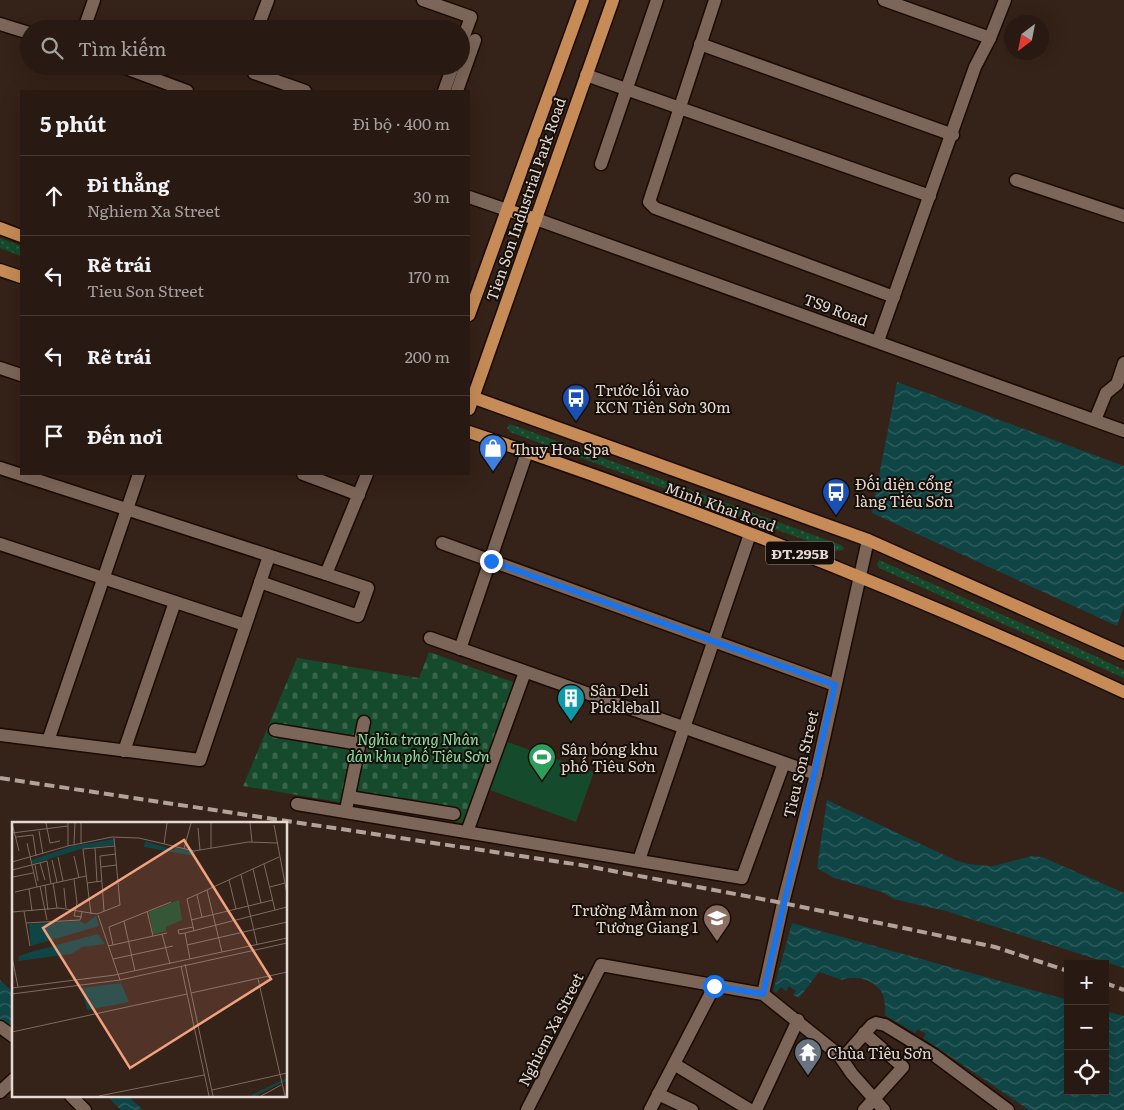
<!DOCTYPE html>
<html lang="vi">
<meta charset="utf-8">
<style>
:root{--surface:#281a12;--page:#30231b;--text:#f1f3f6;--muted:#a5a19f;--line:#443832}
body{margin:0;font-family:Literata,serif;background:var(--page);color:var(--text)}
.controls{position:absolute;right:15px;bottom:15px;display:grid;overflow:hidden;border-radius:0px;box-shadow:0 5px 20px #0002}
.controls button{width:45px;height:45px;display:grid;place-items:center;padding:0;border:0;border-bottom:1px solid var(--line);background:var(--surface);color:var(--text);font:25px sans-serif}
.compass{position:absolute;left:1004px;top:15px;width:45px;height:45px;border-radius:50%;background:var(--surface);box-shadow:0 5px 20px #0002;rotate:212deg}
.stop{position:absolute;width:15px;height:15px;margin:-11px;border:4px solid #1a73e8;border-radius:50%;background:#fff}
.stop.end{background:#1a73e8;border-color:#fff;box-shadow:0 1px 5px #0008}
.list{margin:0;padding:0;list-style:none}
h2{display:flex;justify-content:space-between;align-items:center;height:65px;margin:0;padding:0 20px;font-size:21px}
h2 small{font-size:16px;font-weight:400;color:var(--muted)}
.list li{display:grid;grid-template-columns:32px 1fr auto;gap:15px;align-items:center;box-sizing:border-box;height:80px;padding:0 20px;border-top:1px solid var(--line)}
.list b{display:block;font-size:19px;white-space:nowrap}
.list p{margin:0;font-size:16px;white-space:nowrap;color:var(--muted)}
.list em{font-size:16px;font-style:normal;color:var(--muted)}
.icon{flex:none;width:28px;height:28px;fill:none;stroke:currentColor;stroke-width:2;stroke-linecap:round;stroke-linejoin:round}
.map{position:relative;flex:none;width:1124px;height:1110px;overflow:hidden}
.search{position:absolute;background:var(--surface);box-shadow:0 5px 20px #0002;left:20px;top:20px;width:450px;height:55px;display:flex;align-items:center;gap:12px;box-sizing:border-box;padding:0 18px;border-radius:28px;color:var(--muted);font-size:19px}
.panel{position:absolute;background:var(--surface);box-shadow:0 5px 20px #0002;left:20px;top:90px;width:450px;height:385px;border-radius:0px}
.map>svg:first-child{display:block}
.grass{fill:url(#grass-dots)}
.cemetery{fill:url(#cemetery-stones)}
.park{fill:#154b2c}
.water{fill:url(#water-waves)}
.lines{fill:none;stroke-linecap:round;stroke-linejoin:round}
.minor-casing{stroke:#1c0b03;stroke-width:15}
.major-casing{stroke:#1c0b03;stroke-width:15}
.minor{stroke:#7c6559;stroke-width:12}
.major{stroke:#c68b56;stroke-width:12}
.rail{stroke:#b1a29b;stroke-width:4;stroke-dasharray:10 5;stroke-linecap:butt}
.route{stroke:#1a73e8;stroke-width:6}
.labels{text-anchor:middle;dominant-baseline:central;stroke-width:4;stroke-linejoin:round;paint-order:stroke}
.shield{fill:#160e09;stroke:#a89c96;stroke-width:1}
.shield-label{font-size:14px;font-weight:bold;fill:#e6d9d2}
.street-label{font-size:15px;fill:#e6d9d2;stroke:#160e09}
.poi-label{font-size:15px;fill:#e6d9d2;stroke:#160e09;text-anchor:start}
.park-label{font-size:15px;font-style:italic;fill:#89e1a6;stroke:#160e09}
.inset-river{fill:none;stroke:#104546;stroke-width:2.5}
.inset-road{fill:none;stroke:#7c6b62;stroke-width:1}
.view{fill:#f1a17d;fill-opacity:0.15;stroke:#f1a17d;stroke-width:2.5}
.inset-edge{fill:none;stroke:#e6d9d2;stroke-width:2.5}
</style>
<div class="map">
<svg width="1124" height="1110" viewBox="0 0 1124 1110">
<defs>
<pattern id="grass-dots" width="8" height="8" patternUnits="userSpaceOnUse" patternTransform="scale(1.25)"><rect width="8" height="8" fill="#154b2c"/><path d="M2 2h.1M6 6h.1" fill="none" stroke="#37644a" stroke-width="1.8" stroke-linecap="round"/></pattern>
<pattern id="cemetery-stones" width="16" height="16" patternUnits="userSpaceOnUse" patternTransform="scale(1.25)"><rect width="16" height="16" fill="#154b2c"/><path d="M2 7V4a2 2 0 0 1 4 0v3zM10 15v-3a2 2 0 0 1 4 0v3z" fill="#37644a"/></pattern>
<pattern id="water-waves" width="16" height="10" patternUnits="userSpaceOnUse" patternTransform="scale(1.25)"><rect width="16" height="10" fill="#104546"/><path d="M0 5q4-4 8 0t8 0" fill="none" stroke="#335f60"/></pattern>
</defs>
<rect width="100%" height="100%" fill="#352218"/>
<g class="grass">
<polygon points="0,238 21,246 21,256 0,248"/>
<polygon points="510,424 841,545 844,548 843,550 835,551 510,432 507,428"/>
<polygon points="879,560 1093,655 1124,670 1124,678 879,568 877,564"/>
</g>
<polygon class="cemetery" points="429,652 513,682 514,687 465,820 462,823 243,786 297,658 419,678"/>
<polygon class="park" points="507,742 594,772 576,822 490,790"/>
<g class="water">
<polygon points="897,382 1124,466 1124,605 1117,626 872,513"/>
<polygon points="827,800 955,860 968,864 993,866 1032,856 1042,857 1124,893 1124,968 946,911 893,899 882,892 834,878 817,868"/>
<path d="M792,923l276,77v91h37v-80l19,5v94h-95l-106,-72 3,-4 -8,-5 -3,4 -30,-18c0,-6 0,-14 -2,-20 -6,-15 -28,-21 -41,-15l-23,-8 -20,26 -6,-3 3,-4 -7,-5 -3,5 -5,-4 -5,6 -3,-2z"/>
<polygon points="0,980 14,993 14,1039 0,1027"/>
<polygon points="107,1096 128,1096 143,1110 121,1110"/>
</g>
<g class="lines">
<g class="minor-casing">
<g id="minor">
<polyline points="423,0 471,17 461,44"/>
<polyline points="715,0 649,202 655,208 894,297"/>
<polyline points="884,0 990,38"/>
<polyline points="0,24 29,33"/>
<polyline points="84,29 94,0"/>
<polyline points="257,29 268,0"/>
<polyline points="700,44 953,135"/>
<polyline points="120,66 187,91"/>
<polyline points="252,66 254,73 305,91"/>
<polyline points="586,75 930,196"/>
<polyline points="444,91 453,66"/>
<polyline points="457,91 475,40"/>
<polyline points="601,164 657,0"/>
<polyline points="1016,180 1124,216"/>
<polyline points="469,197 507,210"/>
<polyline points="536,219 1124,431"/>
<polyline points="878,341 975,67 990,38 1005,0"/>
<polyline points="0,368 21,375"/>
<polyline points="1095,420 1106,393 1117,384 1124,363"/>
<polyline points="0,468 326,574 367,474"/>
<polyline points="303,474 359,495"/>
<polyline points="442,543 835,685"/>
<polyline points="0,544 245,625"/>
<polyline points="260,582 358,616 368,588 326,574"/>
<polyline points="430,638 816,774"/>
<polyline points="460,649 527,452"/>
<polyline points="275,730 360,744"/>
<polyline points="0,735 200,760 269,556"/>
<polyline points="48,741 139,474"/>
<polyline points="124,751 175,602"/>
<polyline points="349,797 454,814"/>
<polyline points="297,804 742,878 784,763"/>
<polyline points="347,805 364,722"/>
<polyline points="467,832 525,672"/>
<polyline points="639,860 750,534"/>
<polyline points="763,994 783,903 816,774 868,540"/>
<polyline points="0,1027 14,1037"/>
<polyline points="842,1059 872,1025 876,1023 885,1025 934,1055 1008,1110"/>
<polyline points="674,1064 750,1110"/>
<polyline points="0,1092 14,1079"/>
<polyline points="658,1094 692,1110"/>
<polyline points="71,1096 85,1110"/>
<polyline points="527,1110 601,965 763,994 839,1055 852,1074 884,1110"/>
<polyline points="650,1110 714,987"/>
<polyline points="756,1110 798,1020"/>
<polyline points="864,1110 903,1067 864,1033"/>
</g>
</g>
<g class="major-casing">
<g id="major">
<polyline points="507,210 536,219"/>
<polyline points="0,228 21,236"/>
<polyline points="0,270 21,277"/>
<polyline points="469,315 583,0"/>
<polyline points="469,396 868,540 1124,654"/>
<polyline points="469,409 613,0"/>
<path d="M469,432c223,75 442,161 655,260"/>
</g>
</g>
<use href="#minor" class="minor"/>
<use href="#major" class="major"/>
<g class="rail">
<polyline points="0,778 581,865 783,903 995,947 1068,971"/>
<polyline points="1105,983 1124,990"/>
</g>
</g>
<g class="lines">
<polyline class="route" points="491,561 835,685 763,994 714,986"/>
</g>
<defs>
<g id="bus-pin" transform="scale(1.4375)"><path d="M0 17L-7.5 6A9.5 9.5 0 1 1 7.5 6Z" fill="#1a4fb4" stroke="#160e09"/><path d="M-5-6H5V4H4V6H2V4H-2V6H-4V4H-5ZM-3.5-4V0h7V-4ZM-3.5 1.2v1.5H-2V1.2ZM2 1.2v1.5H3.5V1.2Z" fill="#fff"/></g>
<g id="shop-pin" transform="scale(1.4375)"><path d="M0 17L-7.5 6A9.5 9.5 0 1 1 7.5 6Z" fill="#3f7fe0" stroke="#160e09"/><path d="M-5-2.5h2.3a2.7 3.5 0 0 1 5.4 0H5L5.5 6h-11ZM-1.5-2.5h3a1.5 2.3 0 0 0-3 0Z" fill="#fff"/></g>
<g id="building-pin" transform="scale(1.4375)"><path d="M0 17L-7.5 6A9.5 9.5 0 1 1 7.5 6Z" fill="#0f9aa8" stroke="#160e09"/><path d="M-4-6H4V6H1V3H-1V6H-4ZM-2.5-4.3h1.7v1.8h-1.7ZM.8-4.3h1.7v1.8H.8ZM-2.5-1h1.7V.8h-1.7ZM.8-1h1.7V.8H.8Z" fill="#fff"/></g>
<g id="stadium-pin" transform="scale(1.4375)"><path d="M0 17L-7.5 6A9.5 9.5 0 1 1 7.5 6Z" fill="#2e9e5b" stroke="#160e09"/><path d="M0-5a6.5 5 0 1 0 0 10a6.5 5 0 1 0 0-10ZM-3.5-1.8h7v3.6h-7Z" fill="#fff"/></g>
<g id="school-pin" transform="scale(1.4375)"><path d="M0 17L-7.5 6A9.5 9.5 0 1 1 7.5 6Z" fill="#8d6e63" stroke="#160e09"/><path d="M0-5L7-2L0 1L-7-2ZM-4 1L0 2.5L4 1V4Q0 6-4 4Z" fill="#fff"/></g>
<g id="temple-pin" transform="scale(1.4375)"><path d="M0 17L-7.5 6A9.5 9.5 0 1 1 7.5 6Z" fill="#6b7280" stroke="#160e09"/><path d="M0-6L5-2H3V0L6.5 2.5H4V6H1.5V3h-3V6H-4V2.5H-6.5L-3 0V-2H-5Z" fill="#fff"/></g>
</defs>
<g fill-rule="evenodd">
<use href="#bus-pin" x="576" y="398"/>
<use href="#shop-pin" x="493" y="448"/>
<use href="#bus-pin" x="836" y="492"/>
<use href="#building-pin" x="571" y="698"/>
<use href="#stadium-pin" x="542" y="757"/>
<use href="#school-pin" x="717" y="918"/>
<use href="#temple-pin" x="808" y="1052"/>
</g>
<g class="labels">
<rect class="shield" x="766" y="541.5" width="68" height="23" rx="4"/>
<g class="shield-label">
<text x="800" y="553">ĐT.295B</text>
</g>
<g class="street-label">
<text transform="translate(525 199) rotate(-71)">Tien Son Industrial Park Road</text>
<text transform="translate(836 309) rotate(20)">TS9 Road</text>
<text transform="translate(721 506) rotate(20)">Minh Khai Road</text>
<text transform="translate(800 764) rotate(-77)">Tieu Son Street</text>
<text transform="translate(550 1029) rotate(-63)">Nghiem Xa Street</text>
</g>
<g class="poi-label">
<text x="595" y="389">Trước lối vào<tspan x="595" dy="17">KCN Tiên Sơn 30m</tspan></text>
<text x="512" y="448">Thuy Hoa Spa</text>
<text x="855" y="483">Đối diện cổng<tspan x="855" dy="17">làng Tiêu Sơn</tspan></text>
<text x="590" y="689">Sân Deli<tspan x="590" dy="17">Pickleball</tspan></text>
<text x="561" y="748">Sân bóng khu<tspan x="561" dy="17">phố Tiêu Sơn</tspan></text>
<text x="698" y="909" text-anchor="end">Trường Mầm non<tspan x="698" dy="17">Tương Giang 1</tspan></text>
<text x="827" y="1052">Chùa Tiêu Sơn</text>
</g>
<g class="park-label">
<text x="418" y="738">Nghĩa trang Nhân<tspan x="418" dy="17">dân khu phố Tiêu Sơn</tspan></text>
</g>
</g>
<g transform="translate(12 822)">
<rect width="275" height="275" fill="#352218"/>
<path d="M167,78l3,20 -16,7v4l-13,3 -4,-22z" fill="#154b2c"/>
<path d="M102,17v6l-33,4 -48,15 -2,-4 42,-14zM133,19l29,9 1,-2 20,3 -1,5 -50,-9zM84,94l3,10 -68,20 -2,-22 51,-3 5,3zM86,112l7,10 -23,3 -11,7 -53,7 1,-5 15,-5zM109,161l8,19 -42,8 -5,-22z" fill="#104546"/>
<path class="inset-river" d="M240,274l35,-17"/>
<path class="inset-road" d="M0,1l7,28M34,1l4,20 10,-2M199,1v25M238,1l2,19M262,3l13,69M186,6l2,22M27,9l4,23M0,11l56,-7M4,15l17,-2 3,21M15,21l10,44 49,-11M62,22l1,-21M69,22v-21M152,22l3,-21M56,24v-23M83,26l2,34M172,27l7,-26M62,34l5,22M46,35l5,24M40,38l5,22M0,40l56,-16 44,-9 27,1 55,13 54,-9 30,1M28,41l5,17M252,42l11,46M23,43l3,16M89,45l15,-2M241,47l8,34M0,48l35,-9 4,23M229,53l16,69M1,55l20,-4M62,57l3,24 -3,13 8,1M217,58l7,29M41,61l4,25M75,61l15,-2M33,63l3,25M28,64l7,34M258,65l15,-4M52,66l2,20M17,67l3,22M195,68l15,62M3,70l22,-5M185,73l5,22M12,89l2,12 54,-3 2,-8M92,89l-4,-55 16,-2M135,89l6,25M0,90l47,-4 38,6 23,-9 -6,-67M79,92l-8,-65 32,-3M86,93l22,65M179,98l82,-20M112,99l11,50M14,101l4,23M182,109l-7,-32 92,-42M173,111l-6,1 -1,-4 15,-3M150,112l8,30M101,123l-4,-18 62,-25M175,123l100,-23M96,124l59,-13M0,135l6,30M101,137l60,-13M178,137l-5,-26 102,-26M173,142l28,132M169,144l28,130M246,157l27,117M0,166l103,-13 172,-37M179,171l96,-21M0,172l108,-14 167,-37M0,210l175,-38M200,268l75,-17M87,274l105,-21M249,274l20,-11"/>
<path class="view" d="M172,18l87,139 -141,89 -87,-140z"/>
<rect width="275" height="275" class="inset-edge"/>
</g>
</svg>
<div class="controls">
<button>+</button>
<button>−</button>
<button><svg class="icon" aria-label="locate" viewBox="0 0 24 24"><circle cx="12" cy="12" r="6"/><path d="M12 2v4M12 18v4M2 12h4M18 12h4"/></svg></button>
</div>
<svg class="compass" viewBox="-18 -18 36 36"><path d="M0-13l5 13h-10z" fill="#e53935"/><path d="M0 13l5-13h-10z" fill="#a5a19f"/></svg>
<div class="stop" style="left:714px;top:986px"></div>
<div class="stop end" style="left:491px;top:561px"></div>
<div class="search"><svg class="icon" aria-label="search" viewBox="0 0 24 24"><circle cx="10" cy="10" r="6"/><path d="M15 15l6 6"/></svg>Tìm kiếm</div>
<section class="panel">
<h2>5 phút<small>Đi bộ · 400 m</small></h2>
<ul class="list">
<li><svg class="icon" aria-label="ahead" viewBox="0 0 24 24"><path d="M12 20V5M6 11l6-6 6 6"/></svg><div><b>Đi thẳng</b><p>Nghiem Xa Street</p></div><em>30 m</em></li>
<li><svg class="icon" aria-label="left" viewBox="0 0 24 24"><path d="M17 20v-9H6M10 6l-5 5 5 5"/></svg><div><b>Rẽ trái</b><p>Tieu Son Street</p></div><em>170 m</em></li>
<li><svg class="icon" aria-label="left" viewBox="0 0 24 24"><path d="M17 20v-9H6M10 6l-5 5 5 5"/></svg><div><b>Rẽ trái</b></div><em>200 m</em></li>
<li><svg class="icon" aria-label="arrive" viewBox="0 0 24 24"><path d="M6 21V4h12l-3 4 3 4H6"/></svg><div><b>Đến nơi</b></div></li>
</ul>
</section>
</div>
